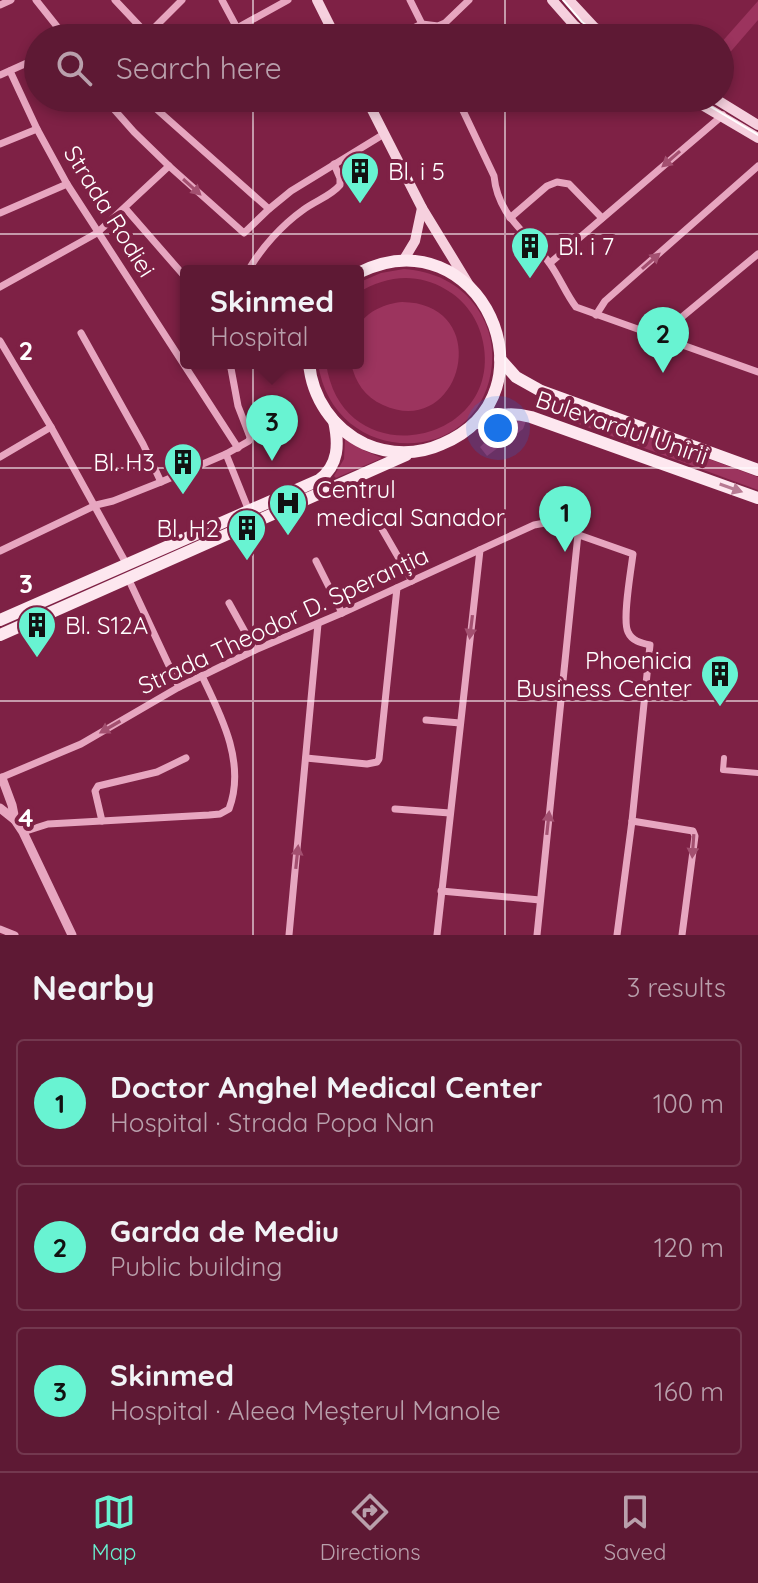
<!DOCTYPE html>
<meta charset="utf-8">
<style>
:root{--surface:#5e1934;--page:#672640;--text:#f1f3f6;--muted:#b9a0ac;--line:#73384f;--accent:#68f3d2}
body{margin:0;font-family:Quicksand,sans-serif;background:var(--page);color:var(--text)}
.you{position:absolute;left:498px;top:428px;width:28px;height:28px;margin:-20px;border:6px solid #fff;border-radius:50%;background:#1a73e8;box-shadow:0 0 0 12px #1a73e833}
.badge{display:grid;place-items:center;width:52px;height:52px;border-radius:50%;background:var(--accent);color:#111;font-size:26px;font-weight:700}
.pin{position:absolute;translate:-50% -66px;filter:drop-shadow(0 2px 4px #0008)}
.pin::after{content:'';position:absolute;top:42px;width:28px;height:24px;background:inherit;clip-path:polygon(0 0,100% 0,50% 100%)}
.popup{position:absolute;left:180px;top:265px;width:184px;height:104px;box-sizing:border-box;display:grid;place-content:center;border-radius:8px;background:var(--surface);filter:drop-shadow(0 2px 6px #0005);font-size:26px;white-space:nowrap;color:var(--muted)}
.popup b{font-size:30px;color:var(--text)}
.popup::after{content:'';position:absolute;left:50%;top:100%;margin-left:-16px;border:16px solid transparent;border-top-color:var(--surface)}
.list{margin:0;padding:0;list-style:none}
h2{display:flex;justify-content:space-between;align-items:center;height:104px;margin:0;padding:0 32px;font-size:34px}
h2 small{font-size:26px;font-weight:400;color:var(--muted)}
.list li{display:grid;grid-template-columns:52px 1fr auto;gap:24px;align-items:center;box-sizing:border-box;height:128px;margin:0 16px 16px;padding:0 16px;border:2px solid var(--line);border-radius:8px}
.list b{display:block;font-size:30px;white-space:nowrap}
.list p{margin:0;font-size:26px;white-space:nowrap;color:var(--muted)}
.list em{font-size:26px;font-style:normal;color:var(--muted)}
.icon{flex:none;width:44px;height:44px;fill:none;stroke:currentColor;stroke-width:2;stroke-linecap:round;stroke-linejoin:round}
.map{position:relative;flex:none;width:758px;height:935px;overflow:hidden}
.search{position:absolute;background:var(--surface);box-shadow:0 4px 12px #0003;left:24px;right:24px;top:24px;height:88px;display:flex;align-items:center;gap:20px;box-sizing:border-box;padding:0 28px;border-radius:44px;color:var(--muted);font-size:30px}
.sheet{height:536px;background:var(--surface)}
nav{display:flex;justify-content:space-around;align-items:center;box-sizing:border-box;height:112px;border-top:2px solid var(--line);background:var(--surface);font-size:22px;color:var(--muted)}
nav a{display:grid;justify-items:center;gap:4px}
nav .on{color:var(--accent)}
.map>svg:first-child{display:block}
.green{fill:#9c345e}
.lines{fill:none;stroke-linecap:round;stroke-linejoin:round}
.pedestrian{stroke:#e7a6c0;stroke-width:6}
.minor{stroke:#e7a6c0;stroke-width:7}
.tertiary{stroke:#e7a6c0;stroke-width:9}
.secondary{stroke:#f6d0de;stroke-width:10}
.primary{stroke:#fde7ef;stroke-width:12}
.tram{stroke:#fff;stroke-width:2}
.oneway{fill:#a35070}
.oneway2{fill:#b77a92}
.grid{fill:none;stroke:#fff;stroke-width:2;stroke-opacity:0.55}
.labels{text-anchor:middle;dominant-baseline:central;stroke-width:8;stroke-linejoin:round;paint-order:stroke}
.poi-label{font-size:24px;fill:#fff;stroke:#7e2145;text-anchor:start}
.street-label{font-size:24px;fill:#fff;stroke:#7e2145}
.grid-label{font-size:26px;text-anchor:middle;font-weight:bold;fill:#fff;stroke:#7e2145;stroke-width:8;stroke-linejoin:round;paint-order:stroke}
</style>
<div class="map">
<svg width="758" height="935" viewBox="0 0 758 935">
<rect width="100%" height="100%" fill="#7e2145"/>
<g class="green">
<polygon points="758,1 758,20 720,64 720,44"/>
<path d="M404,269c29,2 56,14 73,39 13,19 18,41 14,64 -17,99 -159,94 -173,-9h8c16,115 178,82 157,-21 -4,-22 -18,-42 -38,-53 -29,-17 -60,-13 -87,4v-10l2,-1 21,-9z"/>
<path d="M402,302c94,1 60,139 -19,103 -18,-8 -28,-23 -32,-42h7c0,-10 -3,-24 0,-34 5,-17 29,-26 44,-27z"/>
<polygon points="542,398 758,477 758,490 538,409"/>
<polygon points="510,420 526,421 523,429 487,456 480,447 505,423"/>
<polygon points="345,439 363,450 382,458 336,478 334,476 344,459"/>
</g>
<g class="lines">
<polyline class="pedestrian" points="724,758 723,770 758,773"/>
<g class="minor">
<polyline points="36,0 63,34 63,38"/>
<polyline points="115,0 146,33 149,33 182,0"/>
<polyline points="222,0 237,28"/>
<polyline points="410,0 429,38"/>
<polyline points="0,5 11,0"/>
<polyline points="225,38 237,28 288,0"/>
<polyline points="392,38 422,24 438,26 445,23 469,0"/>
<polyline points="10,71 37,129 67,184 238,448"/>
<polyline points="0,75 38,58"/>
<polyline points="104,98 134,132 169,166 244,233 269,209 291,191 384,134"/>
<polyline points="144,98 269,209"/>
<path d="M457,98l37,78c4,42 35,57 56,88 10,14 16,30 26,43l182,65"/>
<polyline points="0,144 37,129"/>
<polyline points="125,208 186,278"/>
<polyline points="0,213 67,184"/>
<polyline points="510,218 547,186 557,182 569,184 602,218"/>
<polyline points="550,263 723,115"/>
<path d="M248,271c13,-23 34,-46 55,-61 12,-9 28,-14 37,-25v-7l-6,-14"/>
<polyline points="0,287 97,233 169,166"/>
<polyline points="596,315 605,301 758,166"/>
<polyline points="81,333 143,444 161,482"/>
<polyline points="659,336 758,254"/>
<polyline points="0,341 51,427 127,565"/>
<polyline points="226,454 249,511"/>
<polyline points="0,457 51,427"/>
<polyline points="382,529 412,581"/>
<polyline points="0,551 96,505 113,501 161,482 226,454 249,441 250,437 238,406 230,363"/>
<polyline points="316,561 342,613"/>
<polyline points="128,578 179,687"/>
<polyline points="229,603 255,650"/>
<polyline points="426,720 460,723"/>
<polyline points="306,758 367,764 377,762 379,759 397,588"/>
<path d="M0,778l81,-34 98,-57 76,-37 87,-37 192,-88 11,-2 88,31c-2,16 -11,67 -5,78 4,9 13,11 22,13l-18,176 -15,114"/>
<polyline points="395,809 450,813"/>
<polyline points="102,821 95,791 98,786 157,772 186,758"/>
<polyline points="632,821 693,831 695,836 682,935"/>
<path d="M23,832l25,-8 161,-9 11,-1 9,-5c17,-45 -7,-92 -27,-133"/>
<polyline points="441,891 540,900"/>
<polyline points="0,929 15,935"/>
<polyline points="289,935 318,624"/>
<polyline points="437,935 480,550"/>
<polyline points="537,935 578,534"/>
</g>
<g class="tertiary">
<polyline points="2,778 12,805 15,820"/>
<polyline points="0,808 15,820 23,832 72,935"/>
</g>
<g class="secondary">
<polyline points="317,0 336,38"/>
<polyline points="552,0 574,25 589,38"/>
<polyline points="569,0 594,27 611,38"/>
<polyline points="366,98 422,208 469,285"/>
<polyline points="690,98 758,138"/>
<polyline points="714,98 758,125"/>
<polyline points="403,261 415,241 422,208"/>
</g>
<g class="primary">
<polyline points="500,359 516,377 541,391 758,470"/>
<path d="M309,363c3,35 24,66 56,81 25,11 53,11 77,0 119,-50 38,-232 -84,-171"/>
<path d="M477,423c19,-9 34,-11 54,-6l227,81"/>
<path d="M0,620l319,-140c20,-15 20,-36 15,-59"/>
<polyline points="0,635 406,455"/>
</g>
<g class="tram">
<polyline points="563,0 582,22 603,38"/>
<polyline points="696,98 758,135"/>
</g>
</g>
<defs><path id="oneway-solid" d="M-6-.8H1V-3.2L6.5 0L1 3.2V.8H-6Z" transform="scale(2)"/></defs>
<g class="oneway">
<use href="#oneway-solid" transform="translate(671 159) rotate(139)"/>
<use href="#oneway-solid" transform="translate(192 187) rotate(42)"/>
<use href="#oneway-solid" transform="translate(651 261) rotate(-41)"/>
<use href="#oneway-solid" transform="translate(471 627) rotate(97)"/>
<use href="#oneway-solid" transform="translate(110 727) rotate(150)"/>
<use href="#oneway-solid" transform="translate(548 823) rotate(-84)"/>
<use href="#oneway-solid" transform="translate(693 846) rotate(94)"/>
<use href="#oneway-solid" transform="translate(297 857) rotate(-84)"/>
</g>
<use class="oneway2" href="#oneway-solid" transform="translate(731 488) rotate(19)"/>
<path class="grid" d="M253,0v38M505,0v38M253,98v837M505,98v837M0,234h758M0,468h758M0,701h758"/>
<defs>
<g id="building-pin" transform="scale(2)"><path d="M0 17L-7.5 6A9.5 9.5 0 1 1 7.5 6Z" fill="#68f3d2" stroke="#7e2145"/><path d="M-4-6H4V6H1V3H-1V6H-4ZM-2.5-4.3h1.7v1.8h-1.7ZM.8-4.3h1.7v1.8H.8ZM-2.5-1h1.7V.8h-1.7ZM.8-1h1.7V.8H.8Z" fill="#111"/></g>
<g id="hospital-pin" transform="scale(2)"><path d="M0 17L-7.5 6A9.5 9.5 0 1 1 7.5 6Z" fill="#68f3d2" stroke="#7e2145"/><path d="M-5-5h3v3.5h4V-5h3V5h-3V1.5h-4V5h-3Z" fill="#111"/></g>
</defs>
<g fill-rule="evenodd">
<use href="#building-pin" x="360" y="171"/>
<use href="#building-pin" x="530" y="246"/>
<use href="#building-pin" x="183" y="462"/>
<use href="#hospital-pin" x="288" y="503"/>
<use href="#building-pin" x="247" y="528"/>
<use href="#building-pin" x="37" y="625"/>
<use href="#building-pin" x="720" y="674"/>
</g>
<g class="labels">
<g class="poi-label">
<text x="388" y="171">Bl. i 5</text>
<text x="558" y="246">Bl. i 7</text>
<text x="155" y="462" text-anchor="end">Bl. H3</text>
<text x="316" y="489">Centrul<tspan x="316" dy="28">medical Sanador</tspan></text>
<text x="219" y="528" text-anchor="end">Bl. H2</text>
<text x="65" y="625">Bl. S12A</text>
<text x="692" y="660" text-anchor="end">Phoenicia<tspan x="692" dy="28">Business Center</tspan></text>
</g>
<g class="street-label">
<text transform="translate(110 211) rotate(58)">Strada Rodiei</text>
<text transform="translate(622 427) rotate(19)">Bulevardul Unirii</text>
<text transform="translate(283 620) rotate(-25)">Strada Theodor D. Speranția</text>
</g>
</g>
<g class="grid-label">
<text x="26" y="360">2</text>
<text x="26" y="593">3</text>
<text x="26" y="827">4</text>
</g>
</svg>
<div class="you"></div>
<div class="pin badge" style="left:565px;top:552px">1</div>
<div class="pin badge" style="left:663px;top:373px">2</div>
<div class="pin badge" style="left:272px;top:461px">3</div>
<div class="popup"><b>Skinmed</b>Hospital</div>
<div class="search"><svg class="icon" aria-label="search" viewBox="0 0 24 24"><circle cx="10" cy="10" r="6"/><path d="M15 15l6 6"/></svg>Search here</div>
</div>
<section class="sheet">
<h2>Nearby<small>3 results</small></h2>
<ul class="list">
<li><span class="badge">1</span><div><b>Doctor Anghel Medical Center</b><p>Hospital · Strada Popa Nan</p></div><em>100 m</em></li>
<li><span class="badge">2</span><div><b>Garda de Mediu</b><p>Public building</p></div><em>120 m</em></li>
<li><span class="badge">3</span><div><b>Skinmed</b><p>Hospital · Aleea Meșterul Manole</p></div><em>160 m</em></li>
</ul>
</section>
<nav>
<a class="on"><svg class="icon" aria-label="map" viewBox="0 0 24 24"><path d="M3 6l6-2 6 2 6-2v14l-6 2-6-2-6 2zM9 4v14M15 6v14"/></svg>Map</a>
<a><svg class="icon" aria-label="directions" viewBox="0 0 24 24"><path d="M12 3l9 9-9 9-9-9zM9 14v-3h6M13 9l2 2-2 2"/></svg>Directions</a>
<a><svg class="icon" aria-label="saved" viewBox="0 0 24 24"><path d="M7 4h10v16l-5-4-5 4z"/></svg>Saved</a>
</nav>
